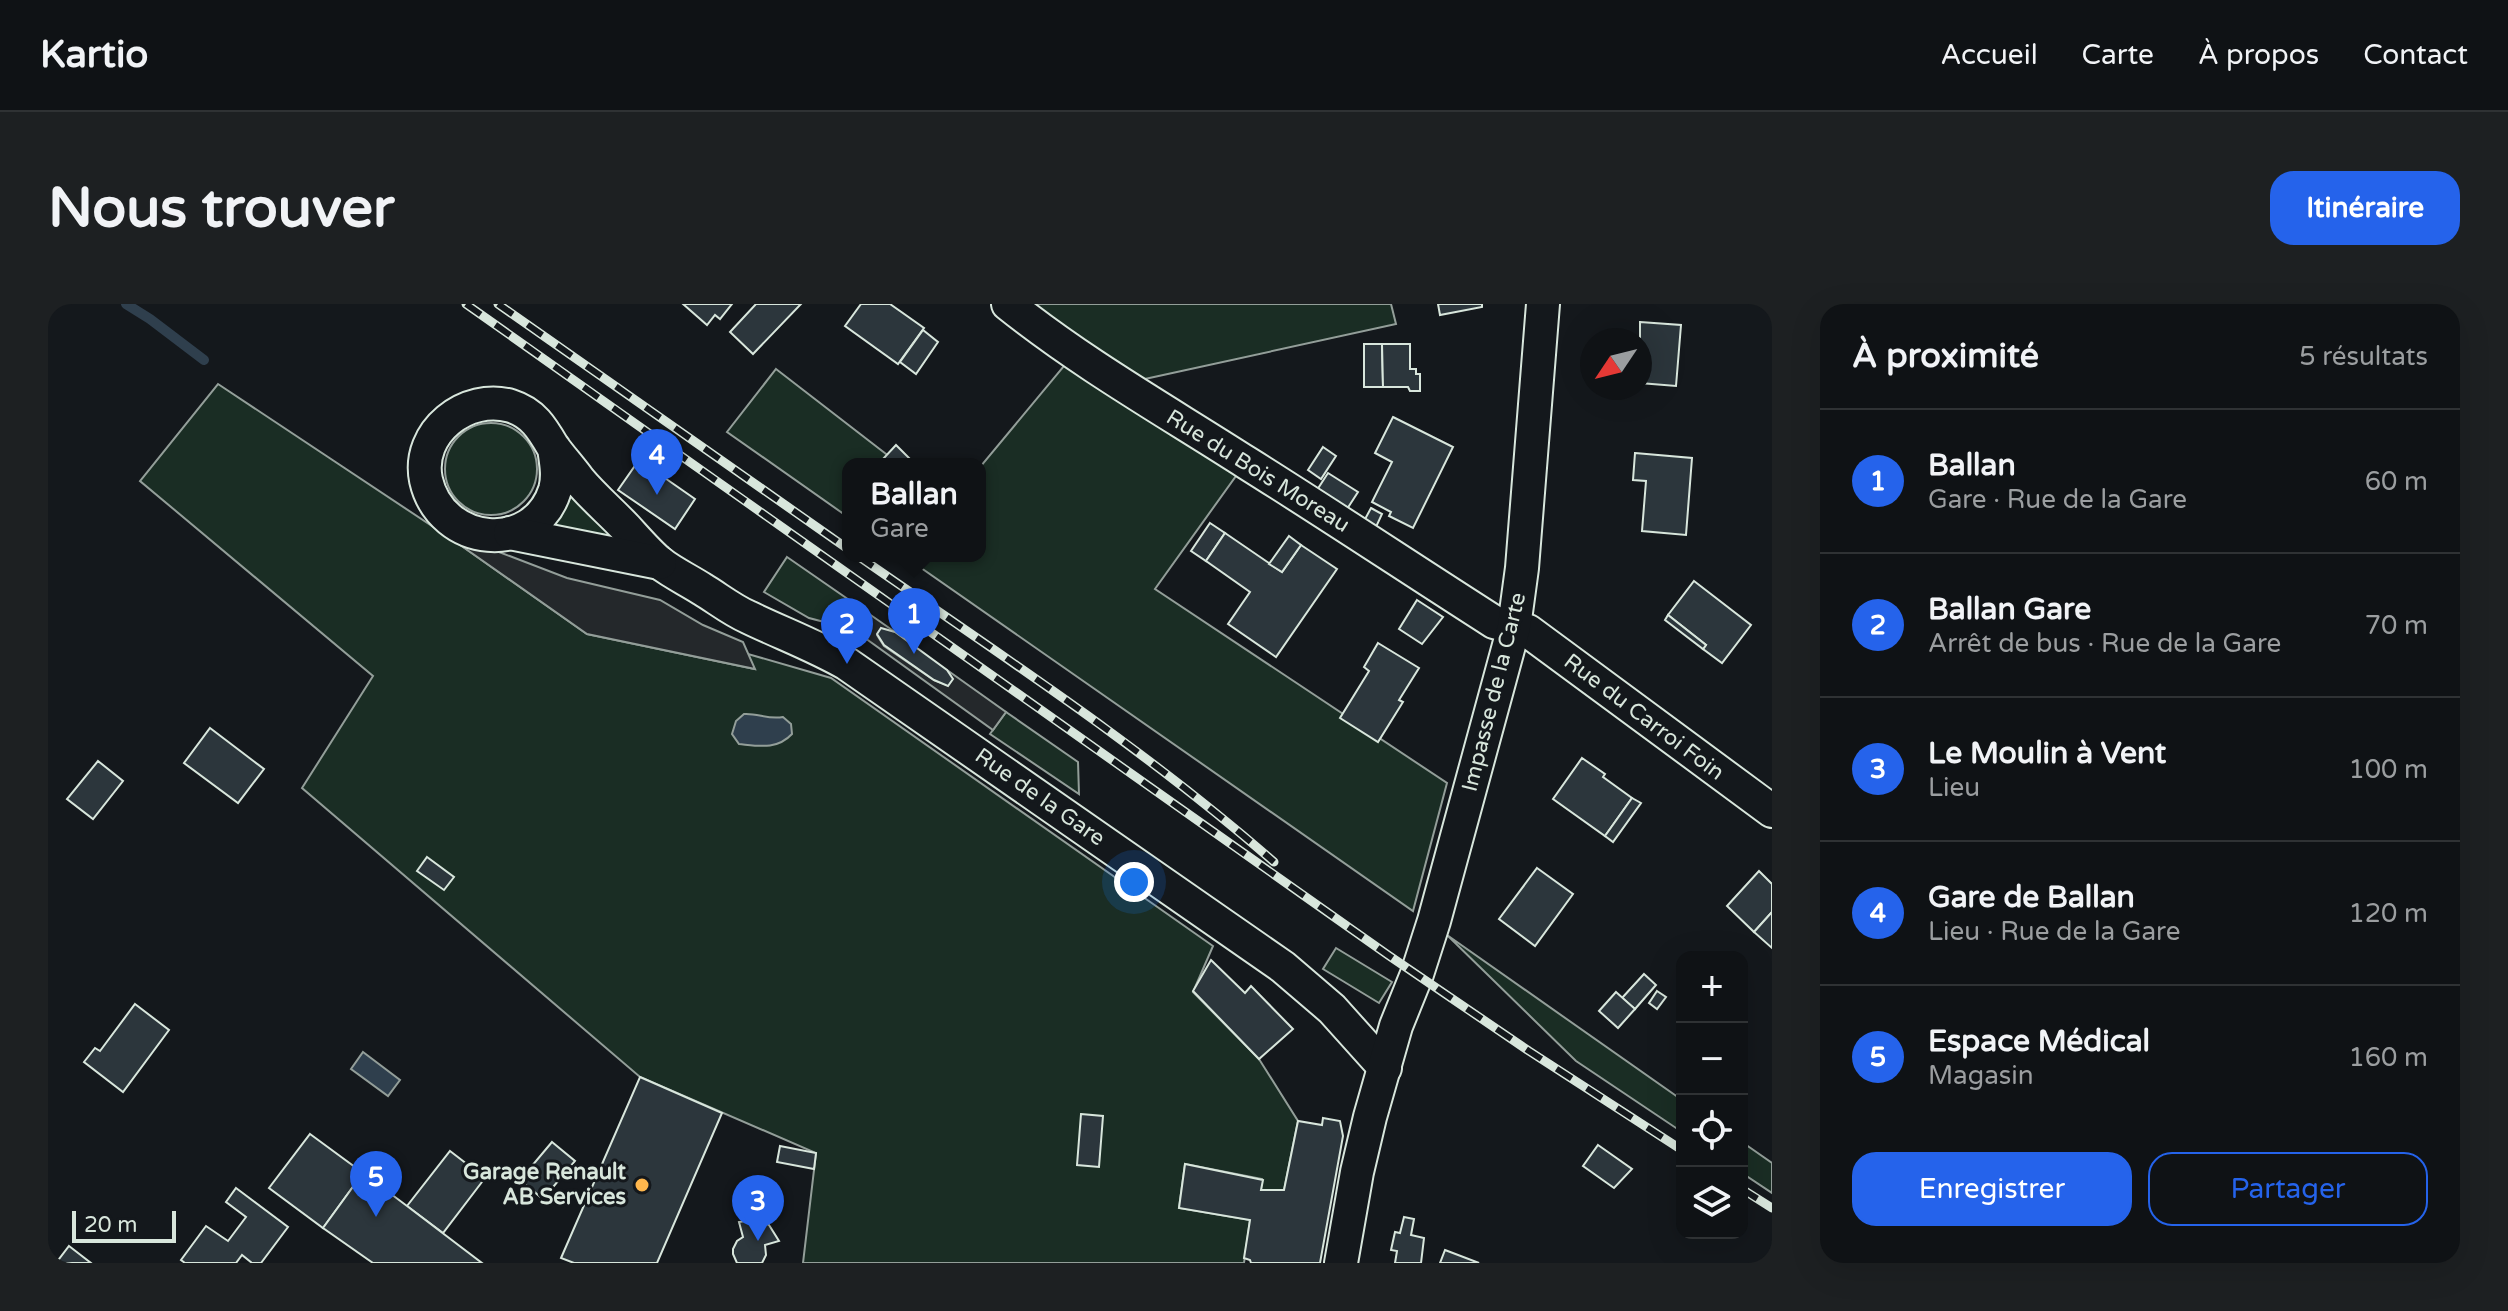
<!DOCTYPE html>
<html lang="fr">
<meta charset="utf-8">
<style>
:root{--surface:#0f1215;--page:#1d2022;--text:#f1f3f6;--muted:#9b9ea0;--line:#2f3234;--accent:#2563eb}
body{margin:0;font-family:"Varela Round",sans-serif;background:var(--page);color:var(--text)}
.controls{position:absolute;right:24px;bottom:24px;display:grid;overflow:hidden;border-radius:16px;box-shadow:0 8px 32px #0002}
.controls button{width:72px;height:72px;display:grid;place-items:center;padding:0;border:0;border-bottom:2px solid var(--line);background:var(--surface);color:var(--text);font:40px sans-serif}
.compass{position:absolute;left:1532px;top:24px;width:72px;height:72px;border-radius:50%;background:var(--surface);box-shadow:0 8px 32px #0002;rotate:235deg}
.scale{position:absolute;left:24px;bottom:20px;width:104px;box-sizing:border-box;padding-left:8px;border:4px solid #d8e6dc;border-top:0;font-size:22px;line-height:28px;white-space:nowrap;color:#d8e6dc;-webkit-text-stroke:6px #14181c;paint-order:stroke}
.you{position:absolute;left:1086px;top:578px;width:28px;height:28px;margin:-20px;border:6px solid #fff;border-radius:50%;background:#1a73e8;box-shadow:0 0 0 12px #1a73e833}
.badge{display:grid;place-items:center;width:52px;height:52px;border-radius:50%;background:var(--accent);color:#fff;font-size:26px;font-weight:700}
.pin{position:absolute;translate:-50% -66px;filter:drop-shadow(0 2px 4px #0008)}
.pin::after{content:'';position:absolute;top:42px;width:28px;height:24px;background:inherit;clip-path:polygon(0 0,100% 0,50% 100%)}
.popup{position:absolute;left:794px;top:154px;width:144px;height:104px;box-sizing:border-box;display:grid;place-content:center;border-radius:16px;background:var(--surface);filter:drop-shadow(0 2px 6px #0005);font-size:26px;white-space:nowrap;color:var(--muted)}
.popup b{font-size:30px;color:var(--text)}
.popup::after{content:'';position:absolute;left:50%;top:100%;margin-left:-16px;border:16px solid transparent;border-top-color:var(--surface)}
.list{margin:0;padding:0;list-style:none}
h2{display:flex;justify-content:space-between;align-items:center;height:104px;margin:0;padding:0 32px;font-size:34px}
h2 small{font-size:26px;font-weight:400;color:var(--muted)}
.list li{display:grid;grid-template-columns:52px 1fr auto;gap:24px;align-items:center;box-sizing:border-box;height:144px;padding:0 32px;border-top:2px solid var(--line)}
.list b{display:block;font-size:30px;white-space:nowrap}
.list p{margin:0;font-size:26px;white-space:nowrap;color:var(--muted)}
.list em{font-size:26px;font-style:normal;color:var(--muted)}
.actions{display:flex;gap:16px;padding:24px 32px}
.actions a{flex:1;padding:18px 0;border:2px solid var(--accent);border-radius:24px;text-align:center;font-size:28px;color:var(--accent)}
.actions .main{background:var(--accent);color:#fff}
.icon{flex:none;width:44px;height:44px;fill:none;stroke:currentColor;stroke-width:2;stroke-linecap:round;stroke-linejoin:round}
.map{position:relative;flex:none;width:1724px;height:959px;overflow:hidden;border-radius:24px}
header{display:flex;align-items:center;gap:48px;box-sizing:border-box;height:112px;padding:0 40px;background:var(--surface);border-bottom:2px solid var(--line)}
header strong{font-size:38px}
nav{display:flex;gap:44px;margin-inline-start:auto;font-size:28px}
.intro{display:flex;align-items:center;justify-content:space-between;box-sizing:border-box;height:192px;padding:0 48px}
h1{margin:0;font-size:56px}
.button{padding:20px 36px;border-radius:24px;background:var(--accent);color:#fff;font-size:28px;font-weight:700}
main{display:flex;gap:48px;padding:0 48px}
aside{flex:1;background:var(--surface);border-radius:24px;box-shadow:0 8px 32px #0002}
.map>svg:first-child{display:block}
.green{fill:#1a2d24;stroke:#939e99;stroke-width:2}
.parking{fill:#24282b;stroke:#939e99;stroke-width:2}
.water{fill:#2f3f4d;stroke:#939e99;stroke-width:2}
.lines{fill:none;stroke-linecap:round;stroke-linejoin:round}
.stream{stroke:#2f3f4d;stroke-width:10}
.building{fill:#2c363c;stroke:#d8e6dc;stroke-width:2}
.minor-casing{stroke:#d8e6dc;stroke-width:36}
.minor{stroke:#14181c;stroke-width:32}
.rail-casing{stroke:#d8e6dc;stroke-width:9}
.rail{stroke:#14181c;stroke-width:6;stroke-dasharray:18;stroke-linecap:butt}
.poi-dot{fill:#ffb74d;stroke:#14181c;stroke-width:3}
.labels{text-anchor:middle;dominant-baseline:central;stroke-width:6;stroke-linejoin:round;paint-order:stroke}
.street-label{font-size:22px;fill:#d8e6dc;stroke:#14181c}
.poi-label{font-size:22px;font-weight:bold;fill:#d8e6dc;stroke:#14181c;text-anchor:end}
</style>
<header>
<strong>Kartio</strong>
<nav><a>Accueil</a><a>Carte</a><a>À propos</a><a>Contact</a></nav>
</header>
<div class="intro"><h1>Nous trouver</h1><a class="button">Itinéraire</a></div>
<main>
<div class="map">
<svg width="1724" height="959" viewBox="0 0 1724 959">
<rect width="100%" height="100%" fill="#14181c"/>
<g class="green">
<polygon points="960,0 1343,0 1348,20 1074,80 1198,158 1107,285 1399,479 1365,607 856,252 932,252 932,163 1026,50"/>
<polygon points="728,65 851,160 800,160 800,213 679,128"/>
<polygon points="170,80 408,238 539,330 706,365 700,350 783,374 1165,642 1145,688 1211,755 1250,817 1236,886 1213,886 1214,875 1137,860 1131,904 1202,916 1196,959 755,959 768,849 592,773 254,484 325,372 92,177"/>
<circle cx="443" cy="165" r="46"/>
<polygon points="520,188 580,239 498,226"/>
<polygon points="739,253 804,298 788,321 761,314 716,288"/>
<polygon points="958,408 1030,458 1031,490 942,430"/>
<polygon points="1399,631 1634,796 1634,828 1528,757"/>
<polygon points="1288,644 1344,678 1331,699 1275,665"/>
<polygon points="1694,838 1724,859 1724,889 1694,869"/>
</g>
<g class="parking">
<polygon points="408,238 451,248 519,274 612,296 655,321 695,338 707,365 539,330"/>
<polygon points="804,298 847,328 833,325 829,331 836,342 886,376 899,381 904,375 899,366 958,408 945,426 792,316"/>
</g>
<g class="water">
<path d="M696,410c14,-1 24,6 39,3l8,7 1,10c-15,16 -33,12 -53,10l-7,-10 4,-13z"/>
<polygon points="315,748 352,776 340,792 303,765"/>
</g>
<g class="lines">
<polyline class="stream" points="78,0 102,15 156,56"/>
</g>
<g class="building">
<polygon points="635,0 684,0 672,15 667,11 659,21"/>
<polygon points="708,0 753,0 705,50 682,28"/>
<polygon points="813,0 842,0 876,24 850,60 797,22"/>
<polygon points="1390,0 1434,0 1434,3 1392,11"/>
<polygon points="1592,18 1633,21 1628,82 1592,79"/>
<polygon points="875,26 890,38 868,70 852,58"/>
<polygon points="1316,40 1334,40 1335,83 1316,83"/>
<polygon points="1334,40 1362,40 1362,65 1368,65 1368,70 1372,70 1372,87 1362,87 1360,83 1335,83"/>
<polygon points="1345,113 1405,143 1365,224 1341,212 1343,208 1324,198 1344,158 1327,149"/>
<polygon points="848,141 867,160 840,160 835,155"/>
<polygon points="1275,143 1288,152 1273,175 1260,166"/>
<polygon points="1587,149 1644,154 1638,231 1594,227 1598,177 1585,176"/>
<polygon points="591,156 647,195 627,225 570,186"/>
<polygon points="1280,169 1310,188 1299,205 1269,186"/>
<polygon points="1323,204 1334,210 1328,223 1316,217"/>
<polygon points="1162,219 1177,229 1158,257 1143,247"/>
<polygon points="1177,229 1234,268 1253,241 1289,265 1228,353 1180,320 1202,288 1158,257"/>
<polygon points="1241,232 1253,241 1234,268 1221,260"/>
<polygon points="1646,277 1703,321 1674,359 1655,345 1658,341 1620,311"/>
<polygon points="1369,296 1395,313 1374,340 1351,325"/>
<polygon points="1620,311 1658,341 1655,345 1617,316"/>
<polygon points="833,324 847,328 899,366 905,375 900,382 886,376 836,341 829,330"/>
<polygon points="1330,339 1371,364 1351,396 1355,398 1330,438 1292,414 1321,367 1316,363"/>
<polygon points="162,424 216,465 190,499 136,459"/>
<polygon points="1534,454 1557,470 1555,473 1584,494 1557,532 1505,495"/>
<polygon points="50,457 75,477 45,515 19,495"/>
<polygon points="1584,494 1593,499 1565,538 1557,532"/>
<polygon points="379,553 406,573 396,586 369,567"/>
<polygon points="1489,564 1525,590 1487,642 1451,615"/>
<polygon points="1711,567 1724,580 1724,608 1706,628 1679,602"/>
<polygon points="1724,608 1724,644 1706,628"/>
<polygon points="1163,656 1197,689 1203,682 1245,725 1211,755 1145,687"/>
<polygon points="1596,670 1608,681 1587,705 1574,694"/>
<polygon points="1609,687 1618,693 1609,705 1601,699"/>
<polygon points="1568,688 1587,705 1570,724 1551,707"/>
<polygon points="87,700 121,726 75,788 36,758 47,744 52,747"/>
<polygon points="592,773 674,809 609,959 526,959 513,954"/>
<polygon points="1033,810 1055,812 1051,863 1029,861"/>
<polygon points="1275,814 1292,817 1295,832 1272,959 1203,959 1202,956 1196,954 1202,916 1131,904 1137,860 1215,876 1213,886 1236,886 1250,817 1274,821"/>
<polygon points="262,830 315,869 275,924 221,884"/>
<polygon points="504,838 527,857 495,895 472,876"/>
<polygon points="1550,841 1584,865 1566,884 1535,862"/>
<polygon points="732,842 768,849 766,865 729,858"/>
<polygon points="402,847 437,874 395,929 359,902"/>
<polygon points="315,869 359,902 434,959 325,959 275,924"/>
<polygon points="188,884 240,923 213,959 204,959 194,951 188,959 137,959 133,956 158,922 180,937 198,913 178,898"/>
<polygon points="1356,913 1366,915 1363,931 1376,934 1373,959 1347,959 1349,947 1343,946 1347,928 1352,929"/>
<polygon points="709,915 721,921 731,937 717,941 718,951 714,959 689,959 685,950 685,945 689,937 695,933 691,918"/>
<polygon points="21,942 43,959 8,959"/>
<polygon points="1397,946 1431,959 1392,959"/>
</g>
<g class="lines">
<g class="minor-casing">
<g id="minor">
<path d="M960,0c75,60 158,107 239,159 83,52 164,106 247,159l34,9 244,180"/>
<path d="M506,144c2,14 5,28 1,42 -21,66 -114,57 -129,-10 -10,-48 41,-87 85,-74 22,7 31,22 42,41 8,11 18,22 26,33 14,17 32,32 47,48 11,12 22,25 34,35 13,10 28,17 42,26 15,9 30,21 46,28 33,16 68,29 99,47l436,303 49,42 53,59"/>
<polyline points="462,229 612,259"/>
<polyline points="1293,959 1309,868 1322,813 1348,722 1369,670 1386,617 1466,323 1474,264 1495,0"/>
</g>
</g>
<use href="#minor" class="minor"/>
<g class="rail-casing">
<g id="rail">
<polyline points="418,0 1340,651 1481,747 1634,846"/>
<polyline points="450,0 800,245"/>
<path d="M810,252c141,98 286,192 416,306"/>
<polyline points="1694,885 1724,904"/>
</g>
</g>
<use href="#rail" class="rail"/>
</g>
<circle class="poi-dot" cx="594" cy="881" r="8"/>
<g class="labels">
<g class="street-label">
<text transform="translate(1210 167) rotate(32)">Rue du Bois Moreau</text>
<text transform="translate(1446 388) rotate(-76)">Impasse de la Carte</text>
<text transform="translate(1596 413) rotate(37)">Rue du Carroi Foin</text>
<text transform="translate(992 493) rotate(35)">Rue de la Gare</text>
</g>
<g class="poi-label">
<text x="578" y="868">Garage Renault<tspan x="578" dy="25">AB Services</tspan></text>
</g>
</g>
</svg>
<div class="controls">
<button>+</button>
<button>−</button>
<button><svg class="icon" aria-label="locate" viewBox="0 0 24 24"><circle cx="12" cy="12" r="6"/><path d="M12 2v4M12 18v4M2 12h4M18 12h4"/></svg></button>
<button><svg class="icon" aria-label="layers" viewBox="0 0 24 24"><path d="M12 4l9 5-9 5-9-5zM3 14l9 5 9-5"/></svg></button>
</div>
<svg class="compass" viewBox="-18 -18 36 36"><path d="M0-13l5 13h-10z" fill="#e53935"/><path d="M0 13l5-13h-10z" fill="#9b9ea0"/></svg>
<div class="scale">20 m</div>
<div class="you"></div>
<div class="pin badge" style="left:866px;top:350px">1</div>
<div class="popup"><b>Ballan</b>Gare</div>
<div class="pin badge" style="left:799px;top:360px">2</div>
<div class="pin badge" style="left:710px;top:937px">3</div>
<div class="pin badge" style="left:609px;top:191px">4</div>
<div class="pin badge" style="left:328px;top:913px">5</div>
</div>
<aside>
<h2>À proximité<small>5 résultats</small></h2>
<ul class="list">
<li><span class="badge">1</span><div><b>Ballan</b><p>Gare · Rue de la Gare</p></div><em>60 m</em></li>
<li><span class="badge">2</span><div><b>Ballan Gare</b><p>Arrêt de bus · Rue de la Gare</p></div><em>70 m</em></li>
<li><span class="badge">3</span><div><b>Le Moulin à Vent</b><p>Lieu</p></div><em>100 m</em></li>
<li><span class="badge">4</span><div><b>Gare de Ballan</b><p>Lieu · Rue de la Gare</p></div><em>120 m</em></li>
<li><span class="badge">5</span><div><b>Espace Médical</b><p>Magasin</p></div><em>160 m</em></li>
</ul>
<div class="actions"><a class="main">Enregistrer</a><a>Partager</a></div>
</aside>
</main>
